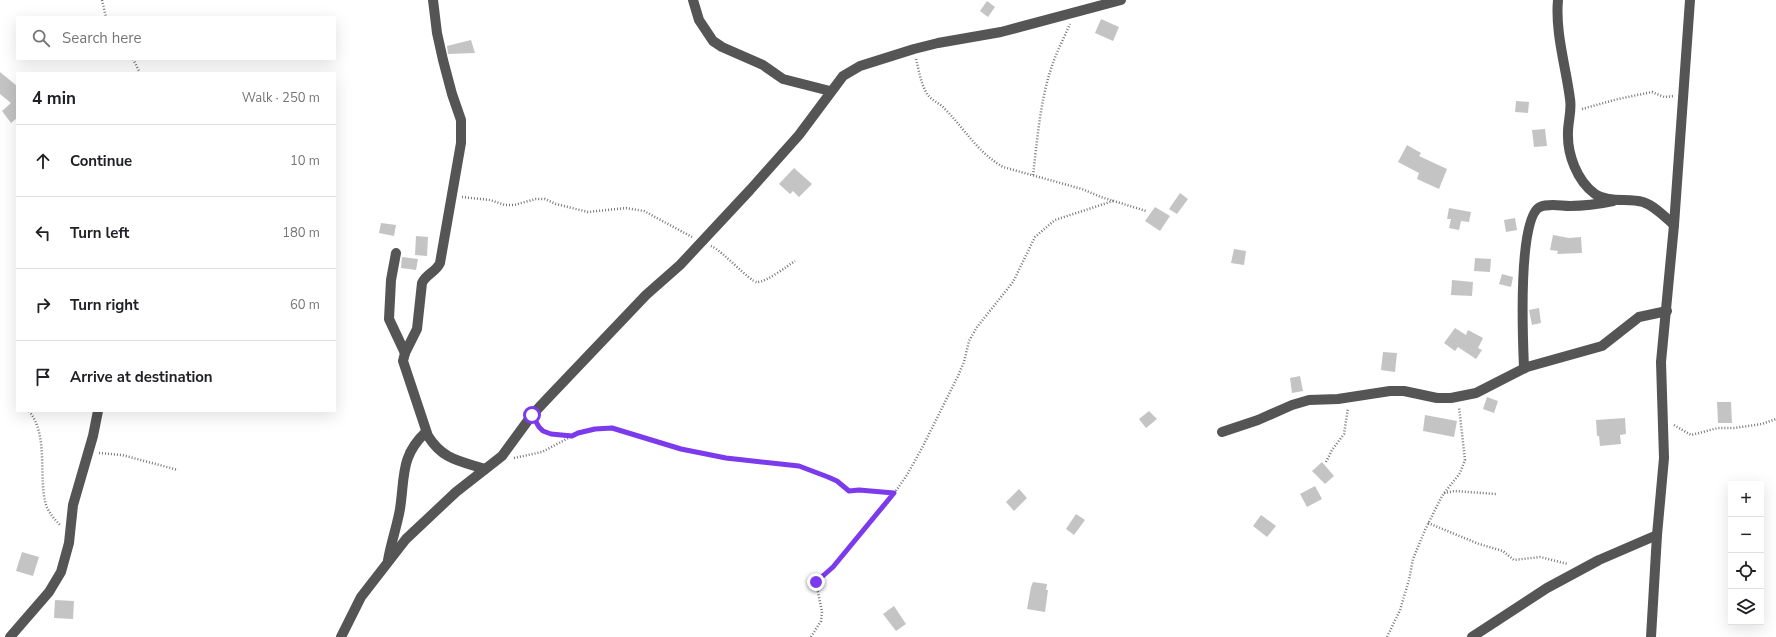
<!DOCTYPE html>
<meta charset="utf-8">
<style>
:root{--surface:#fff;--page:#f6f6f6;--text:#202124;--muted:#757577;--line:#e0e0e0}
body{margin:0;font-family:"Nunito Sans",sans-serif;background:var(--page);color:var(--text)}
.controls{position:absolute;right:12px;bottom:12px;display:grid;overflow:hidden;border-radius:0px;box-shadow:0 4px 16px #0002}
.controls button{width:36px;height:36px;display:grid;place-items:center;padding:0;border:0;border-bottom:1px solid var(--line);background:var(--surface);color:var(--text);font:20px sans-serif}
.stop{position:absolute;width:12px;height:12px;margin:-9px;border:3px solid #7c3aed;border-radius:50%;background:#fff}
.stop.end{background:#7c3aed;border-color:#fff;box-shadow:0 1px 4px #0008}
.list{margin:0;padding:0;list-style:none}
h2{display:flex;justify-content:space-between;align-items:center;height:52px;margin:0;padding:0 16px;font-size:17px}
h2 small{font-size:13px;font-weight:400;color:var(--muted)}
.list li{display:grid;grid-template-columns:26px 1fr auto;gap:12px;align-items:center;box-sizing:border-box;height:72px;padding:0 16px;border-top:1px solid var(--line)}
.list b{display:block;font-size:15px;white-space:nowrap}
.list em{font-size:13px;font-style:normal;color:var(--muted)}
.icon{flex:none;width:22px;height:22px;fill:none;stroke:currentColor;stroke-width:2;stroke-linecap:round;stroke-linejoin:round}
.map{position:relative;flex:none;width:1776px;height:637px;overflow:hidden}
.search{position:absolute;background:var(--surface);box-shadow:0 4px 16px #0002;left:16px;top:16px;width:320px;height:44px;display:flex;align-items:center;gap:10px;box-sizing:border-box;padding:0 14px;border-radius:0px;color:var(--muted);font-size:15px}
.panel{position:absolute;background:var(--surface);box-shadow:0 4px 16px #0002;left:16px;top:72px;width:320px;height:340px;border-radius:0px}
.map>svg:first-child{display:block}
.building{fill:#c4c4c4}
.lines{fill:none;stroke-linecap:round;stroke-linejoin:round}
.path{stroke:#777;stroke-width:2.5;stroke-dasharray:1 2;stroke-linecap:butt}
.minor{stroke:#555;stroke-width:10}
.route{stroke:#7c3aed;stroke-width:5}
</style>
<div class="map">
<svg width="1776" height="637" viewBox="0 0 1776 637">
<rect width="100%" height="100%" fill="#fff"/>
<g class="building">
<polygon points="987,1 995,7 988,17 980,11"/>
<polygon points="1101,19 1119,27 1113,41 1095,33"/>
<polygon points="471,40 475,53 448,54 447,46"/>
<polygon points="0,72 17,86 17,118 11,123 2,111 11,103 0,94"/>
<polygon points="1516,101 1529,102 1528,113 1515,112"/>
<polygon points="1545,129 1547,146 1534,147 1532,130"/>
<polygon points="1407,145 1421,153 1419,156 1447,169 1439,189 1417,179 1419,173 1398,162"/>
<polygon points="794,168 812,184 799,197 793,191 790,194 779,184"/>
<polygon points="1180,193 1188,199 1177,214 1169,209"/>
<polygon points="1155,207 1170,216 1160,231 1145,221"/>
<polygon points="1449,208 1471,212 1469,222 1461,221 1459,230 1449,228 1451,219 1447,219"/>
<polygon points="1515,218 1517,230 1506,232 1504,220"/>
<polygon points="381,223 396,225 394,236 379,233"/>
<polygon points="1553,235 1569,238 1581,237 1582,253 1557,254 1558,251 1550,250"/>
<polygon points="416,236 428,237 427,256 415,255"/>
<polygon points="1234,249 1246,251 1244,265 1231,263"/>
<polygon points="402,257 418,259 416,270 401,268"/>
<polygon points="1475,258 1491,259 1490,272 1474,271"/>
<polygon points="1502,274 1513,277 1511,287 1499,284"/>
<polygon points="1452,280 1473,282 1472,296 1451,295"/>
<polygon points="1539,308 1541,323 1532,325 1529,310"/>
<polygon points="1455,328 1466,335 1468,330 1483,338 1478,348 1482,350 1476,359 1458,347 1455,351 1444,343"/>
<polygon points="1383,352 1397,353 1395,372 1381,370"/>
<polygon points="1300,376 1303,391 1292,393 1290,378"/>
<polygon points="1487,397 1498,401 1494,413 1483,409"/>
<polygon points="1717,402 1731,402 1732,423 1718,423"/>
<polygon points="1149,411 1157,419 1146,428 1139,419"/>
<polygon points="1425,415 1457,421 1454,437 1423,431"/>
<polygon points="1625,418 1626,434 1620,435 1621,444 1600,446 1599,436 1597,436 1596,420"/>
<polygon points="1322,462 1334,476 1325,484 1312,471"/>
<polygon points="1315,486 1322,499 1307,507 1300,494"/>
<polygon points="1019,489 1027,498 1014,511 1006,502"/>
<polygon points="1076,514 1085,520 1074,535 1066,529"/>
<polygon points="1261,515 1276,526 1267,537 1253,526"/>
<polygon points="22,552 39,557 33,576 16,571"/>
<polygon points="1033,582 1047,584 1046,590 1048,590 1045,612 1027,609 1031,587"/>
<polygon points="55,600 74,601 73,619 54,618"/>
<polygon points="894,606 906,624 896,631 883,614"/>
</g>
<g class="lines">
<g class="path">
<polyline points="102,0 106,17"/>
<polyline points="133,59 140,73"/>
<path d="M916,59c3,11 4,22 10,33 4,8 12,10 18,16 21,21 32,43 59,59l79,22 19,8 45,14"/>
<polyline points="1582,109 1618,99 1652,92 1664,97 1674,96"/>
<path d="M1033,175c4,-32 7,-72 17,-103 5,-17 13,-32 20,-48"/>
<polyline points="462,197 490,200 505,205 514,205 536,199 545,199 556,204 588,212 626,208 644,211 692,237"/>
<path d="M711,246c12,5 39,36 46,36 10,0 30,-16 38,-21"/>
<path d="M29,411c20,24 9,67 17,94 3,8 9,15 15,21"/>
<polyline points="1674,425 1691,435 1718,428 1734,428 1762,424 1776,419"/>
<path d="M538,426c8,9 20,10 32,10"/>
<polyline points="99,453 122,455 178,470"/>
<polyline points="514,458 542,452 578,433 595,429 612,428 681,449 726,458 799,466 828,477 837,481 849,491 859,489 894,493"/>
<polyline points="1326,462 1332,450 1344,434 1348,408"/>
<polyline points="1444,493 1455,491 1496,494"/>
<polyline points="1428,523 1479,544 1503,551 1514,560 1540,557 1568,564"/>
<polyline points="811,637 821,621 822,612 816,582 833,567 870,522 886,505 907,475 922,448 958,376 964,362 969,341 977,327 1013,282 1035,237 1055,220 1113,201"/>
<polyline points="1387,637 1400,610 1409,580 1413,559 1425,530 1442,496 1460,473 1465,460 1459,407"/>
</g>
<g class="minor">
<path d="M433,0l4,33 6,27 9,34 9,26v23l-21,120c-4,9 -14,11 -18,20l-5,46 -12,24 -2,8 25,75c15,24 32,25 57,33"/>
<polyline points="693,0 699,20 713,41 722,47 763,65 783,79 830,91"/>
<path d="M1558,0c-3,33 8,67 12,99 2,11 -2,23 -2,33 -1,22 9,49 27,62 13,9 33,4 48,8 12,4 22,15 31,23"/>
<polyline points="396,253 391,280 389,319 405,353"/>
<path d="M1524,368c-1,-25 -7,-151 16,-161 9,-4 21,-1 30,-1 14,0 29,-2 43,-5"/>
<polyline points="1222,432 1258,420 1292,405 1309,400 1338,399 1390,391 1404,391 1437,398 1451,398 1476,393 1527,367 1602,346 1639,317 1667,311"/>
<path d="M388,560c3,-17 9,-34 12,-51 5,-32 0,-53 26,-77"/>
<polyline points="10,637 49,592 61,572 69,543 73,505 93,436 98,411"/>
<polyline points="341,637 361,597 406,539 456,492 502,456 532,415 546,400 646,295 680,265 750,190 799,135 843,76 860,66 914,49 938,43 1001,32 1121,0"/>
<polyline points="1472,637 1547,588 1599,560 1657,535"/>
<polyline points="1651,637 1657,535 1664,458 1661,362 1674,225 1690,0"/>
</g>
</g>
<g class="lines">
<polyline class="route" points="532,415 539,427 543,431 551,434 572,436 578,433 595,429 612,428 681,449 726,458 799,466 828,477 837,481 849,491 859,490 894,493 833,567 816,582"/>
</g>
</svg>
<div class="controls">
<button>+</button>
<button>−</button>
<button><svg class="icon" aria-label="locate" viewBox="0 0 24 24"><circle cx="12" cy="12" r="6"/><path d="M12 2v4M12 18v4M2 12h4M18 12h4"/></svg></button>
<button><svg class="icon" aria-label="layers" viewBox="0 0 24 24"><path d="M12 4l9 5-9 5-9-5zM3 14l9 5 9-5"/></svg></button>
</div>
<div class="stop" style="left:532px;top:415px"></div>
<div class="stop end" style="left:816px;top:582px"></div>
<div class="search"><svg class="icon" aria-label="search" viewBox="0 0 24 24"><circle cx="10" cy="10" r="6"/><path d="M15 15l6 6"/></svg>Search here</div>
<section class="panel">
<h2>4 min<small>Walk · 250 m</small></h2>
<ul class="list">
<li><svg class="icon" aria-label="ahead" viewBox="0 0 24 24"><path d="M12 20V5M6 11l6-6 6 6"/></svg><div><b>Continue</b></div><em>10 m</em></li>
<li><svg class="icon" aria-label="left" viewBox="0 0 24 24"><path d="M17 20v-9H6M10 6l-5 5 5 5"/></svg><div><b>Turn left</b></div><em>180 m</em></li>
<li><svg class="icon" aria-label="right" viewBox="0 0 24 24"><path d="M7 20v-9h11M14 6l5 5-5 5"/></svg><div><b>Turn right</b></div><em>60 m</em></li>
<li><svg class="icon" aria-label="arrive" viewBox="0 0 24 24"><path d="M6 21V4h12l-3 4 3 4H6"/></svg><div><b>Arrive at destination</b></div></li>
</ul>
</section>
</div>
